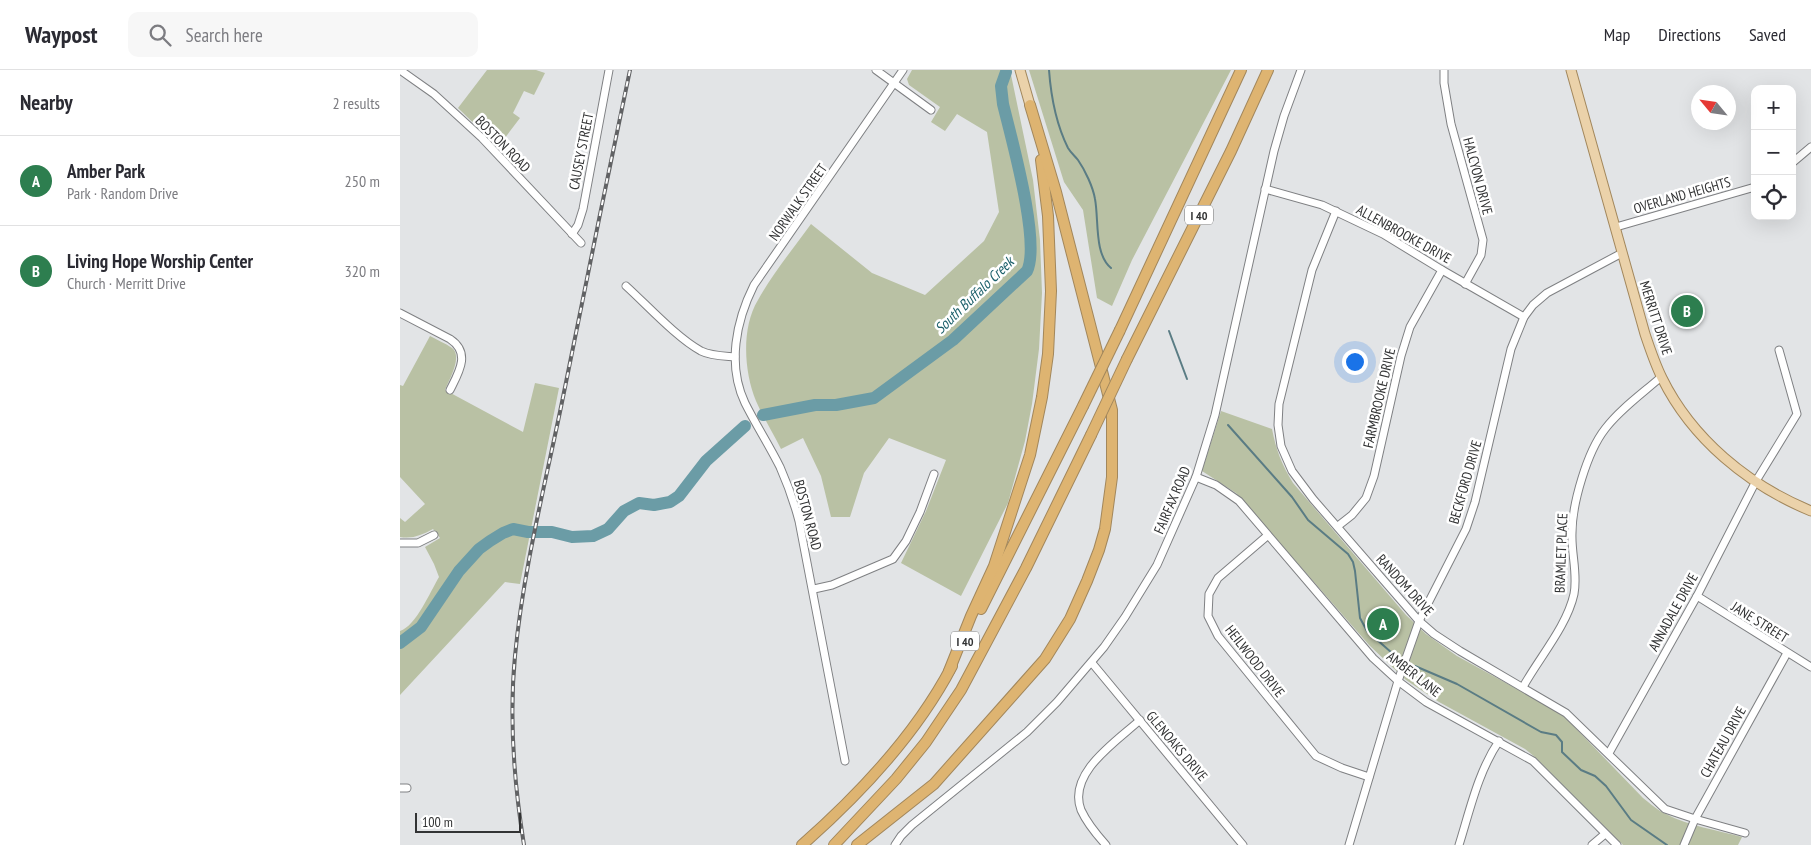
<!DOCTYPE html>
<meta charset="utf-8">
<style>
:root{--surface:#fff;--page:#f7f7f7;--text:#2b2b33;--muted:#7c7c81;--line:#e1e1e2;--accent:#2d7e4f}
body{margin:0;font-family:"PT Sans Narrow",sans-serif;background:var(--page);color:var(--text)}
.controls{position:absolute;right:15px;top:15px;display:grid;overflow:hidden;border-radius:10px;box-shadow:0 5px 20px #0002}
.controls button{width:45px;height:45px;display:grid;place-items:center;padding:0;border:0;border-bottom:1px solid var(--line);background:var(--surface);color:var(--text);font:25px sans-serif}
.compass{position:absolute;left:1291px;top:15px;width:45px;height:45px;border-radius:50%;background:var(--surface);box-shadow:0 5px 20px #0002;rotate:299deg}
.scale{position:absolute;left:15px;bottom:12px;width:106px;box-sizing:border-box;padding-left:5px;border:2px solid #323334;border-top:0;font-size:14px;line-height:18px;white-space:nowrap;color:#323334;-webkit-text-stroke:4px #fff;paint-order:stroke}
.you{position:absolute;left:954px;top:291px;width:18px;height:18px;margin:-12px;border:4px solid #fff;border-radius:50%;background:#1a73e8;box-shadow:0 0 0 8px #1a73e833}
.badge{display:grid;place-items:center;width:32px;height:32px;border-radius:50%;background:var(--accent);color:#fff;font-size:16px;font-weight:700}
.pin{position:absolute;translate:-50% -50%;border:2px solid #fff;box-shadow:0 1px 5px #0006}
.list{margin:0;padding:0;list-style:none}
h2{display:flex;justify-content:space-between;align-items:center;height:65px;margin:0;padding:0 20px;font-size:21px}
h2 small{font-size:16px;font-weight:400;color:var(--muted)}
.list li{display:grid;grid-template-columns:32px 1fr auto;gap:15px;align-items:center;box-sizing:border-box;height:90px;padding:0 20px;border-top:1px solid var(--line)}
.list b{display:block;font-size:19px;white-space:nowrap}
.list p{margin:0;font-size:16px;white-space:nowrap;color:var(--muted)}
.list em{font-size:16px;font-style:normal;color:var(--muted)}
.icon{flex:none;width:28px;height:28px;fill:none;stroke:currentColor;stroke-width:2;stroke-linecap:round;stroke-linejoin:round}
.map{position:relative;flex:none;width:1411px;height:775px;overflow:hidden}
header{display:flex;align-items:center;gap:30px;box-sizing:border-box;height:70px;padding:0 25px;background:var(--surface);border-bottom:1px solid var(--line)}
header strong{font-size:24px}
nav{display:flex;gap:28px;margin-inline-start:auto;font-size:18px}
.search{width:350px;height:45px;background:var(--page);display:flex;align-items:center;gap:12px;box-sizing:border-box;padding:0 18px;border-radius:10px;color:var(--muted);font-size:19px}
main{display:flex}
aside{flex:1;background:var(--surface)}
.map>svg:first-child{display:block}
.green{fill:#b9c1a4}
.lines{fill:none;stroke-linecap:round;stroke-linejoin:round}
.stream{stroke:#5a7c84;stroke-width:2}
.river{stroke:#6b9ca6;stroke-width:12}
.minor-casing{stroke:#7f8083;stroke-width:9}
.major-casing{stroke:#a2875c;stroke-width:11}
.highway-casing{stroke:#a2875c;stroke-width:12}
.minor{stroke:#fff;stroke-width:7}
.major{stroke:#ebd2aa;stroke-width:9}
.highway{stroke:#deb471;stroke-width:10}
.rail-casing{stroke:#616264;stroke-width:4}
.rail{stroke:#fff;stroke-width:2;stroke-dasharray:5.5;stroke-linecap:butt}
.highway-bridge-casing{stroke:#a2875c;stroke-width:12;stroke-linecap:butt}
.highway-bridge{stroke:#deb471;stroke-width:10}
.labels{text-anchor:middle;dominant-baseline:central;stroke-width:5;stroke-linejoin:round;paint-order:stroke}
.shield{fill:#fff;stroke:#707071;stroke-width:1}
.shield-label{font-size:12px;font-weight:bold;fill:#323334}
.street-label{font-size:14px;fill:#323334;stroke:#fff}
.water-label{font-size:15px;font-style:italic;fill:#1c606b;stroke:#fff}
</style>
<header>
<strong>Waypost</strong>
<div class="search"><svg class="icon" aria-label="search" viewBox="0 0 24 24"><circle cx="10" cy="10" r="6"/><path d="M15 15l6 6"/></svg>Search here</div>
<nav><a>Map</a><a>Directions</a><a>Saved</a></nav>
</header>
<main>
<aside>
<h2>Nearby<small>2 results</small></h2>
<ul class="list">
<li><span class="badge">A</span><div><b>Amber Park</b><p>Park · Random Drive</p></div><em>250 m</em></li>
<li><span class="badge">B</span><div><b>Living Hope Worship Center</b><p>Church · Merritt Drive</p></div><em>320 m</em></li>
</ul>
</aside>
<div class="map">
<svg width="1411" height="775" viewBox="0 0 1411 775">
<rect width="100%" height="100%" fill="#e2e4e6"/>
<g class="green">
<polygon points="87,0 136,0 145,3 134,25 124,21 113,43 120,48 98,77 58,38"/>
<path d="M512,0h98l23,110 7,60 2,53 -3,56 -7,55 -7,37 -17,62 -47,93 -60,-33 25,-52 20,-51 -57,-22 -25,35 -14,44h-19l-10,-41 -18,-38 -22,11c-8,-16 -18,-32 -25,-48 -12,-29 -15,-73 2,-101 15,-27 35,-51 53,-76l61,49 53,22 59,-54 15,-29 -12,-80 -30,-18 -12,17 -14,-9 9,-15 -31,-22 -2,-6z"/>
<polygon points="629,0 831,0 732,190 712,236 697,228 683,140 664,112"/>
<path d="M30,266c7,4 15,7 22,12 11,8 -3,32 -7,42l78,42 12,-49 24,5 -39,196 -15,-2 -105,113v-64c16,-5 30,-39 39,-54l-5,-13 -9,-17 15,-9 -7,-9c-11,6 -20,10 -33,8v-19l5,4 20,-18 -25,-27v-92l3,1z"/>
<path d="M821,341l51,18c4,21 10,36 21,54l113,132 20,19 31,22 105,58 81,84c8,6 14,12 23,16 23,12 51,16 76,23l-4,8h-115l-88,-88 -10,-8 -86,-47 -33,-22 -37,-35 -133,-152 -34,-22z"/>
</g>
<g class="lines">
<g class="stream">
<path d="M649,0c2,27 7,54 19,78 3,5 7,8 10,12 7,10 15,27 17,39 4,21 -1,55 16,69"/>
<polyline points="769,261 787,309"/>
<polyline points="828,355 892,427 908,450 948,484 953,492 955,501 960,548 967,561 992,583"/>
<polyline points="1015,596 1057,614 1141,662 1156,665 1162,672 1162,682 1181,700 1195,706 1206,716 1231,750 1267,775"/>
</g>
<g class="river">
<path d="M363,345l52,-10h21l38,-7 79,-58 74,-69c14,-28 -16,-134 -24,-167l-2,-18 5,-14"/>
<polyline points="0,573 21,557 59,501 79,479 90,471 103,463 113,459 128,462 152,462 172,467 193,466 208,459 224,441 239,433 254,435 270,432 279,426 306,391 345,356"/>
</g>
<g class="minor-casing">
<g id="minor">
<polyline points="0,0 34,24 82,68 181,173"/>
<polyline points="476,0 531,40"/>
<polyline points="1044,0 1044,13 1051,54 1083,170 1081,185 1065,214"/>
<polyline points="1392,93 1411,77"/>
<polyline points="865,119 922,135 983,164 1042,200 1124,247"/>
<polyline points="936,141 912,200 879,334 878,355 881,376 892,401 913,429 1019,551 1034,564 1060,581 1166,643 1265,739 1295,749 1345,763"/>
<polyline points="1216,157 1355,117"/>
<polyline points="172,164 178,155 183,139 209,0"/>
<path d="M226,216c21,19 51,52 75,65 10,5 23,5 34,6"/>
<path d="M0,243l50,26c21,14 9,33 0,51"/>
<polyline points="796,407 816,415 839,431 973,588 998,611 1026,632 1133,691 1217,775"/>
<polyline points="938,456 952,445 966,428 974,406 1001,286 1010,257 1042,200"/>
<polyline points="867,466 818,508 809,524 808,546 818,566 916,686 942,698 969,707"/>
<polyline points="0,473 18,473 34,465"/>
<polyline points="414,519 432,515 493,489 506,471 520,442 534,404"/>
<polyline points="1297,526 1411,597"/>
<polyline points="692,593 843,775"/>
<path d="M1123,617c16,-29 44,-61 51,-93 4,-20 -3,-41 -2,-61 0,-29 15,-81 33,-104 15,-20 38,-36 56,-52"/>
<polyline points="1209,683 1297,526 1356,411 1397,344 1379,280"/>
<path d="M445,691l-46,-240c-5,-19 -11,-36 -19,-54 -11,-22 -24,-42 -35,-64 -18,-38 -9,-82 9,-118l149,-215"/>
<polyline points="0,718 7,718"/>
<polyline points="495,775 501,766 512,755 627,662 657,632 704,577 725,547 757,495 796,407 815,345 874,81 884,46 901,0"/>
<path d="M706,775c-10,-11 -19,-22 -25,-35 -14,-37 36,-69 59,-90"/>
<polyline points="949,775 998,611 1019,551 1066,459 1075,432 1111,279 1124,247 1133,235 1147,223 1222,183"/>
<path d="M1059,775c11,-35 19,-73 40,-104"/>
<polyline points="1192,775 1205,764"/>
<polyline points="1284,775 1295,749 1387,583"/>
</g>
</g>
<g class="major-casing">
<g id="major">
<polyline points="620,0 630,35"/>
<path d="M1171,0l74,264c5,15 10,30 17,44 30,61 86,107 149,133"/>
</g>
</g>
<g class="highway-casing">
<g id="highway">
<polyline points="720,260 841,0"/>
<polyline points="727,289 831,81 868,0"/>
<polyline points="581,539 683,336"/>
<polyline points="549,601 571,546 594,496 630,385 642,327 648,284 651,221 648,146 641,90"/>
<path d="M402,775c58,-51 114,-110 150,-179"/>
<polyline points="434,775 496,709 526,672 561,620 626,498 691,365"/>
<polyline points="457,775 534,714 645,589 670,549 687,511 699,480 705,459 712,407 712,340 656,122 630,35"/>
</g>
</g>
<use href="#minor" class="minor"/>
<use href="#major" class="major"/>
<use href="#highway" class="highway"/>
<g class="rail-casing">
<path id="rail" d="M124,775c-10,-62 -15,-127 -9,-189 8,-84 29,-167 46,-249 23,-112 45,-225 69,-337"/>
</g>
<use href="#rail" class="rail"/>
<g class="highway-bridge-casing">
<g id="highway-bridge">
<polyline points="683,336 720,260"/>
<polyline points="691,365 727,289"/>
</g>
</g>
<use href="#highway-bridge" class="highway-bridge"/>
</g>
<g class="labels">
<g class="shield">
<rect x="785" y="135.5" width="28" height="19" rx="4"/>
<rect x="551" y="561.5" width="28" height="19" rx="4"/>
</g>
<g class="shield-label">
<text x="799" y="145">I 40</text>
<text x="565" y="571">I 40</text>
</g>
<g class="street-label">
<text transform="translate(103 74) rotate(46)">BOSTON ROAD</text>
<text transform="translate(181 81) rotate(-79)">CAUSEY STREET</text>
<text transform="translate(1078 106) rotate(75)">HALCYON DRIVE</text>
<text transform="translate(1282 125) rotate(-16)">OVERLAND HEIGHTS</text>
<text transform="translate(398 132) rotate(-55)">NORWALK STREET</text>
<text transform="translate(1004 164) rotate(29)">ALLENBROOKE DRIVE</text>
<text transform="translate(1256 248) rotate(72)">MERRITT DRIVE</text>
<text transform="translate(979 328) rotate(-77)">FARMBROOKE DRIVE</text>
<text transform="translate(1065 412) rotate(-74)">BECKFORD DRIVE</text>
<text transform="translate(772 430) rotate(-67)">FAIRFAX ROAD</text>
<text transform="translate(408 445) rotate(75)">BOSTON ROAD</text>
<text transform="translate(1161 483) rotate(-88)">BRAMLET PLACE</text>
<text transform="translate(1005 515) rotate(48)">RANDOM DRIVE</text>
<text transform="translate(1273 542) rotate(-61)">ANNADALE DRIVE</text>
<text transform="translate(1360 552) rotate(32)">JANE STREET</text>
<text transform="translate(855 591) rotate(52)">HEILWOOD DRIVE</text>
<text transform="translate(1014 604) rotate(38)">AMBER LANE</text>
<text transform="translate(1323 672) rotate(-61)">CHATEAU DRIVE</text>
<text transform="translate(777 676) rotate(50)">GLENOAKS DRIVE</text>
</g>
<g class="water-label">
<text transform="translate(574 225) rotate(-44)">South Buffalo Creek</text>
</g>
</g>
</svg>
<div class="controls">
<button>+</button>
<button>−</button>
<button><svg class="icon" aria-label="locate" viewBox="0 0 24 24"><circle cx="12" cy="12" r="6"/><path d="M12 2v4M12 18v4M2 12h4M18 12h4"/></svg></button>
</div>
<svg class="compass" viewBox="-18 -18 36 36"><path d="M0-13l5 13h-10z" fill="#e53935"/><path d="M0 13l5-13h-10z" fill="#7c7c81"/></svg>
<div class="scale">100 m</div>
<div class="you"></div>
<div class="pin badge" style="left:983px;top:554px">A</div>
<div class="pin badge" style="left:1287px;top:241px">B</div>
</div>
</main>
